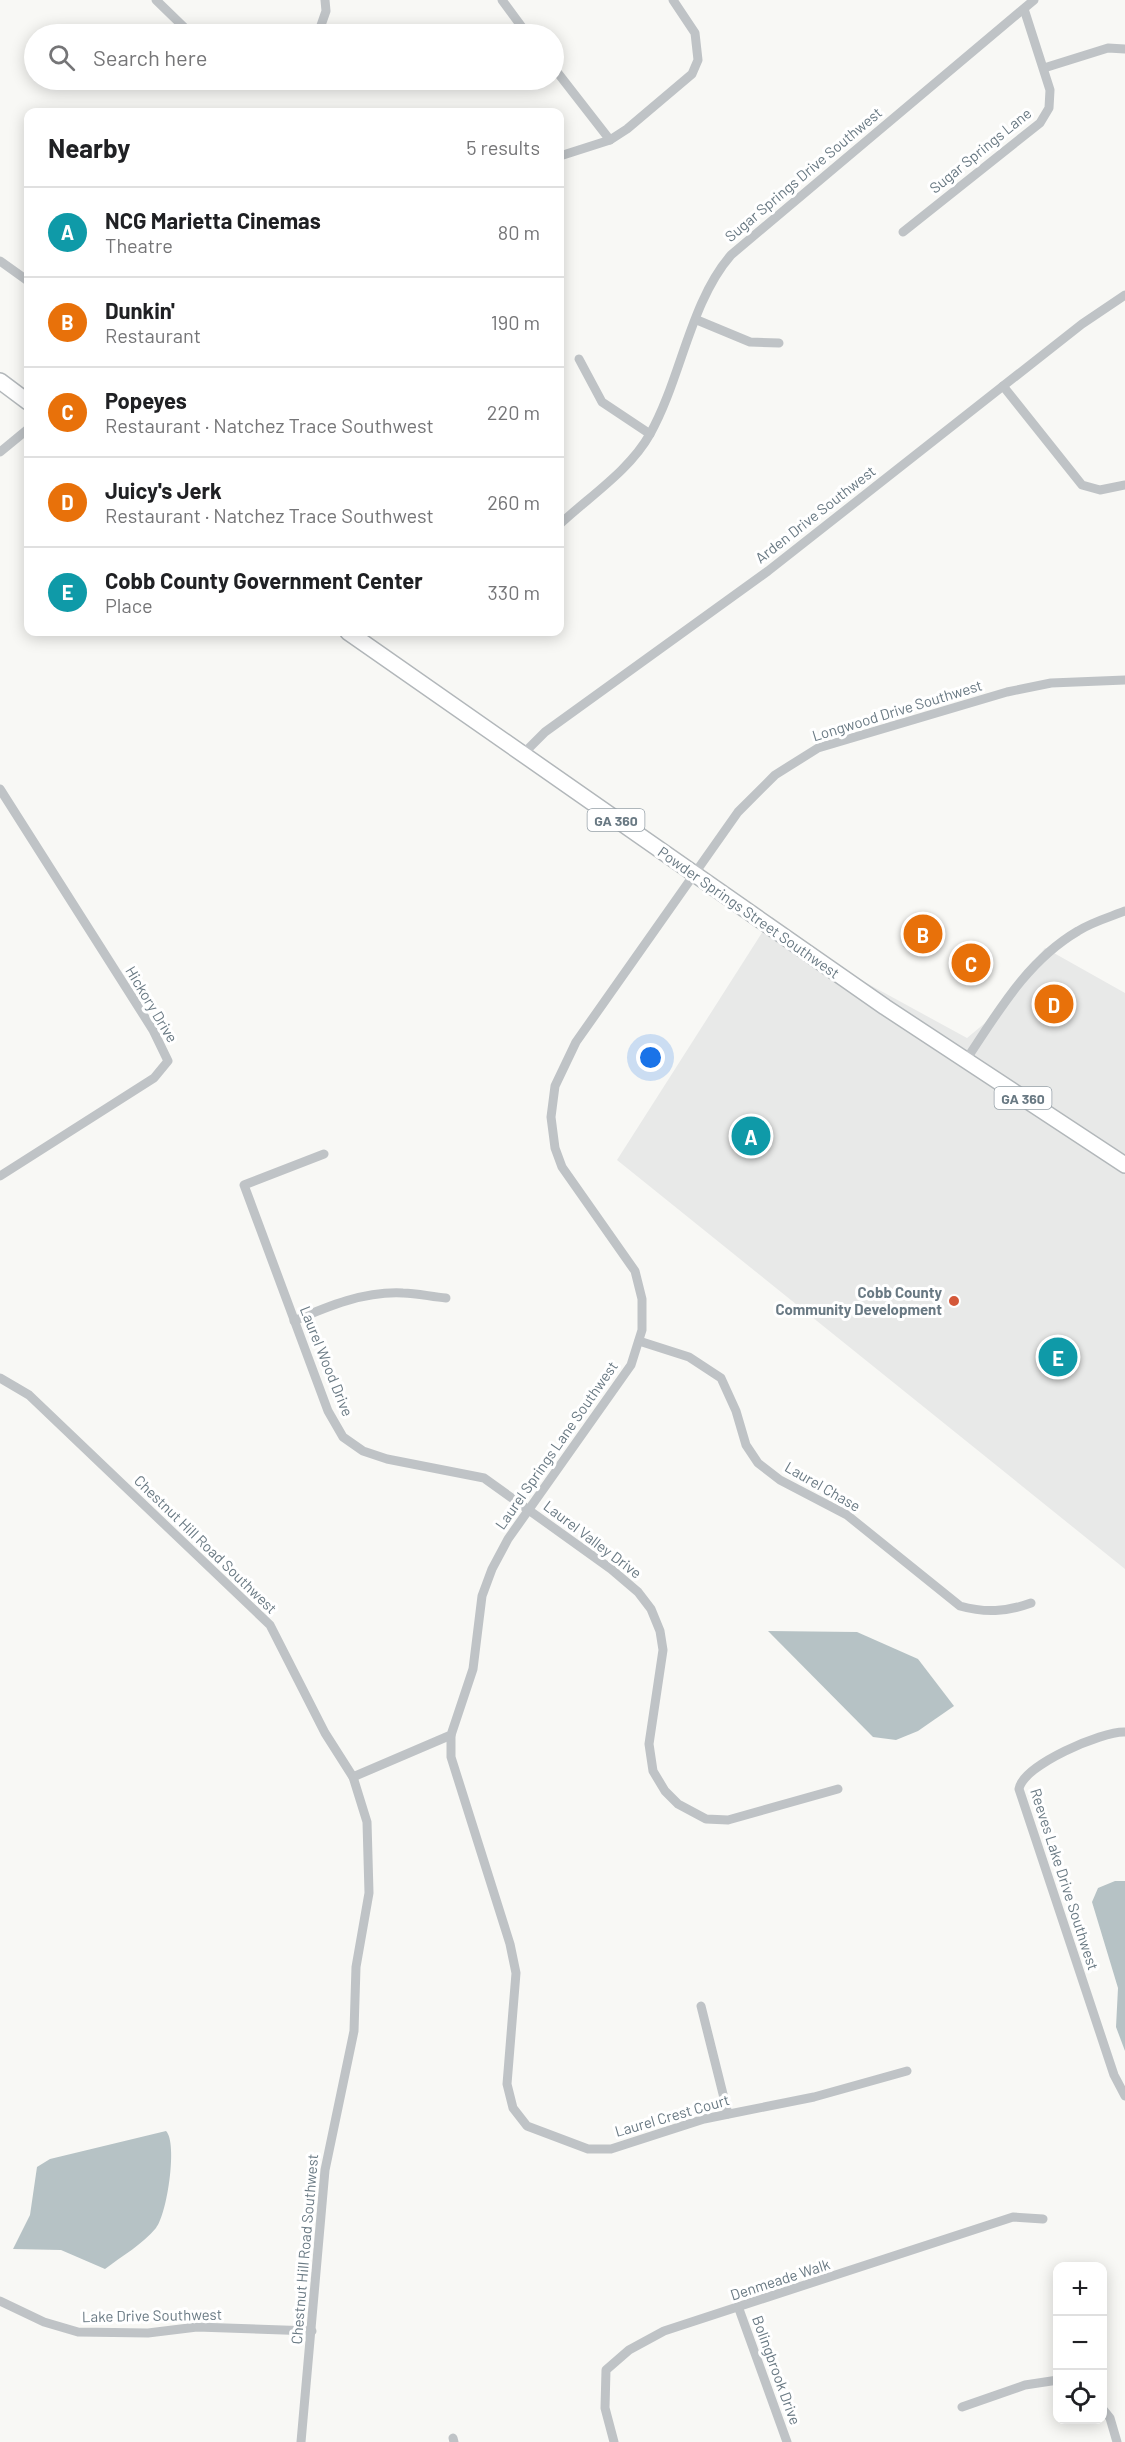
<!DOCTYPE html>
<meta charset="utf-8">
<style>
:root{--surface:#fff;--page:#f6f6f6;--text:#202124;--muted:#757577;--line:#e0e0e0;--accent:#d45839}
body{margin:0;font-family:Barlow,sans-serif;background:var(--page);color:var(--text)}
.controls{position:absolute;right:18px;bottom:18px;display:grid;overflow:hidden;border-radius:12px;box-shadow:0 3px 15px #0003}
.controls button{width:54px;height:54px;display:grid;place-items:center;padding:0;border:0;border-bottom:2px solid var(--line);background:var(--surface);color:var(--text);font:30px sans-serif}
.you{position:absolute;left:651px;top:1058px;width:21px;height:21px;margin:-15px;border:4px solid #fff;border-radius:50%;background:#1a73e8;box-shadow:0 0 0 9px #1a73e833}
.badge{display:grid;place-items:center;width:39px;height:39px;border-radius:50%;background:var(--accent);color:#fff;font-size:20px;font-weight:700}
.pin{position:absolute;translate:-50% -50%;border:3px solid #fff;box-shadow:0 2px 6px #0006}
.list{margin:0;padding:0;list-style:none}
h2{display:flex;justify-content:space-between;align-items:center;height:78px;margin:0;padding:0 24px;font-size:26px}
h2 small{font-size:20px;font-weight:400;color:var(--muted)}
.list li{display:grid;grid-template-columns:39px 1fr auto;gap:18px;align-items:center;box-sizing:border-box;height:90px;padding:0 24px;border-top:2px solid var(--line)}
.list b{display:block;font-size:22px;white-space:nowrap}
.list p{margin:0;font-size:20px;white-space:nowrap;color:var(--muted)}
.list em{font-size:20px;font-style:normal;color:var(--muted)}
.icon{flex:none;width:33px;height:33px;fill:none;stroke:currentColor;stroke-width:2;stroke-linecap:round;stroke-linejoin:round}
.map{position:relative;flex:none;width:1125px;height:2442px;overflow:hidden}
.search{position:absolute;background:var(--surface);box-shadow:0 3px 15px #0003;left:24px;top:24px;width:540px;height:66px;display:flex;align-items:center;gap:15px;box-sizing:border-box;padding:0 21px;border-radius:33px;color:var(--muted);font-size:22px}
.panel{position:absolute;background:var(--surface);box-shadow:0 3px 15px #0003;left:24px;top:108px;width:540px;height:528px;border-radius:12px}
.map>svg:first-child{display:block}
.built{fill:#e8e9e8}
.water{fill:#b6c2c5}
.lines{fill:none;stroke-linecap:round;stroke-linejoin:round}
.primary-casing{stroke:#b2b7ba;stroke-width:18}
.minor{stroke:#bfc3c6;stroke-width:9}
.primary{stroke:#fff;stroke-width:15}
.poi-dot{fill:#d45839;stroke:#fff;stroke-width:2}
.labels{text-anchor:middle;dominant-baseline:central;stroke-width:6;stroke-linejoin:round;paint-order:stroke}
.shield{fill:#fff;stroke:#96a1a8;stroke-width:1.5}
.shield-label{font-size:14px;font-weight:bold;fill:#697983}
.street-label{font-size:15px;fill:#697983;stroke:#fff}
.poi-label{font-size:15px;font-weight:bold;fill:#697983;stroke:#fff;text-anchor:end}
</style>
<div class="map">
<svg width="1125" height="2442" viewBox="0 0 1125 2442">
<rect width="100%" height="100%" fill="#f8f8f5"/>
<polygon class="built" points="772,917 859,979 967,1038 985,1023 1045,948 1125,993 1125,1569 617,1160"/>
<g class="water">
<polygon points="768,1631 857,1632 918,1659 954,1706 918,1731 896,1740 873,1737"/>
<polygon points="1115,1881 1125,1881 1125,2051 1116,2027 1118,1988 1092,1902 1098,1888"/>
<path d="M166,2131c12,12 1,84 -10,97 -13,16 -34,28 -51,41l-44,-19 -48,-1 17,-34 7,-48 13,-8z"/>
</g>
<g class="lines">
<g class="primary-casing">
<g id="primary">
<polyline points="0,381 28,402"/>
<polyline points="348,632 885,1007 1125,1165"/>
</g>
</g>
<g class="minor">
<polyline points="156,0 191,34"/>
<polyline points="502,0 527,34"/>
<polyline points="318,34 326,11 325,0"/>
<polyline points="554,68 610,140"/>
<polyline points="1044,68 1108,48 1125,49"/>
<polyline points="560,156 610,140 627,129 692,74 698,60 695,33 673,0"/>
<polyline points="903,232 1040,123 1049,108 1050,90 1024,9"/>
<polyline points="0,261 28,281"/>
<polyline points="697,320 750,342 779,343"/>
<polyline points="579,359 602,402 650,434"/>
<polyline points="1003,386 1082,485 1100,490 1125,485"/>
<polyline points="0,452 28,429"/>
<path d="M560,524c30,-28 70,-54 90,-90 31,-55 40,-132 81,-179l303,-255"/>
<polyline points="522,755 545,732 768,571 1082,324 1125,295"/>
<polyline points="0,789 153,1030 168,1061 154,1078 0,1176"/>
<path d="M966,1060c32,-48 61,-99 112,-129 14,-9 32,-14 47,-20"/>
<polyline points="324,1154 244,1185 328,1411 343,1437 363,1451 387,1459 484,1478 611,1569 638,1592 651,1609 660,1631 663,1650 649,1744 653,1771 665,1791 678,1804 706,1819 728,1820 838,1789"/>
<path d="M294,1321c34,-15 71,-30 109,-28 14,0 29,4 43,5"/>
<path d="M639,1341l50,16 32,21 15,33 10,34 12,18 22,17 67,35 113,91c25,7 46,6 71,-3"/>
<polyline points="0,1378 29,1395 270,1625 325,1733 353,1777 367,1822 369,1893 356,1967 354,2031 325,2170 301,2442"/>
<path d="M1125,1732c-23,-1 -102,33 -106,57l95,286 11,21"/>
<polyline points="451,1735 451,1757 510,1944 516,1973 507,2084 513,2108 527,2126 588,2149 611,2149 704,2119 814,2097 907,2071"/>
<polyline points="353,1777 451,1735 473,1669 482,1596 492,1569 508,1539 631,1365 642,1330 642,1299 635,1271 562,1167 555,1148 551,1117 555,1086 576,1042 738,812 775,775 818,748 1007,692 1051,683 1125,680"/>
<polyline points="701,2006 728,2114"/>
<polyline points="0,2301 44,2322 78,2332 148,2333 197,2327 312,2331"/>
<polyline points="739,2309 787,2442"/>
<polyline points="962,2407 1025,2385 1058,2380"/>
<polyline points="1102,2408 1110,2418 1117,2442"/>
<polyline points="453,2438 454,2442"/>
<polyline points="614,2442 605,2408 606,2370 629,2350 664,2331 1013,2217 1043,2219"/>
</g>
<use href="#primary" class="primary"/>
</g>
<circle class="poi-dot" cx="954" cy="1301" r="6"/>
<g class="labels">
<g class="shield">
<rect x="587.5" y="809" width="57" height="22" rx="4.5"/>
<rect x="994.5" y="1087" width="57" height="22" rx="4.5"/>
</g>
<g class="shield-label">
<text x="616" y="820">GA 360</text>
<text x="1023" y="1098">GA 360</text>
</g>
<g class="street-label">
<text transform="translate(980 150) rotate(-39)">Sugar Springs Lane</text>
<text transform="translate(803 174) rotate(-40)">Sugar Springs Drive Southwest</text>
<text transform="translate(815 514) rotate(-38)">Arden Drive Southwest</text>
<text transform="translate(897 710) rotate(-17)">Longwood Drive Southwest</text>
<text transform="translate(749 912) rotate(35)">Powder Springs Street Southwest</text>
<text transform="translate(152 1004) rotate(59)">Hickory Drive</text>
<text transform="translate(327 1361) rotate(68)">Laurel Wood Drive</text>
<text transform="translate(556 1445) rotate(-55)">Laurel Springs Lane Southwest</text>
<text transform="translate(823 1486) rotate(30)">Laurel Chase</text>
<text transform="translate(593 1539) rotate(37)">Laurel Valley Drive</text>
<text transform="translate(206 1544) rotate(44)">Chestnut Hill Road Southwest</text>
<text transform="translate(1065 1879) rotate(72)">Reeves Lake Drive Southwest</text>
<text transform="translate(672 2115) rotate(-16)">Laurel Crest Court</text>
<text transform="translate(304 2249) rotate(-85)">Chestnut Hill Road Southwest</text>
<text transform="translate(780 2279) rotate(-18)">Denmeade Walk</text>
<text transform="translate(152 2315) rotate(-1)">Lake Drive Southwest</text>
<text transform="translate(777 2370) rotate(70)">Bolingbrook Drive</text>
</g>
<g class="poi-label">
<text x="942" y="1292">Cobb County<tspan x="942" dy="17">Community Development</tspan></text>
</g>
</g>
</svg>
<div class="controls">
<button>+</button>
<button>−</button>
<button><svg class="icon" aria-label="locate" viewBox="0 0 24 24"><circle cx="12" cy="12" r="6"/><path d="M12 2v4M12 18v4M2 12h4M18 12h4"/></svg></button>
</div>
<div class="you"></div>
<div class="pin badge" style="left:751px;top:1136px;background:#0f9aa8">A</div>
<div class="pin badge" style="left:923px;top:934px;background:#e8710a">B</div>
<div class="pin badge" style="left:971px;top:963px;background:#e8710a">C</div>
<div class="pin badge" style="left:1054px;top:1004px;background:#e8710a">D</div>
<div class="pin badge" style="left:1058px;top:1357px;background:#0f9aa8">E</div>
<div class="search"><svg class="icon" aria-label="search" viewBox="0 0 24 24"><circle cx="10" cy="10" r="6"/><path d="M15 15l6 6"/></svg>Search here</div>
<section class="panel">
<h2>Nearby<small>5 results</small></h2>
<ul class="list">
<li><span class="badge" style="background:#0f9aa8">A</span><div><b>NCG Marietta Cinemas</b><p>Theatre</p></div><em>80 m</em></li>
<li><span class="badge" style="background:#e8710a">B</span><div><b>Dunkin'</b><p>Restaurant</p></div><em>190 m</em></li>
<li><span class="badge" style="background:#e8710a">C</span><div><b>Popeyes</b><p>Restaurant · Natchez Trace Southwest</p></div><em>220 m</em></li>
<li><span class="badge" style="background:#e8710a">D</span><div><b>Juicy's Jerk</b><p>Restaurant · Natchez Trace Southwest</p></div><em>260 m</em></li>
<li><span class="badge" style="background:#0f9aa8">E</span><div><b>Cobb County Government Center</b><p>Place</p></div><em>330 m</em></li>
</ul>
</section>
</div>
